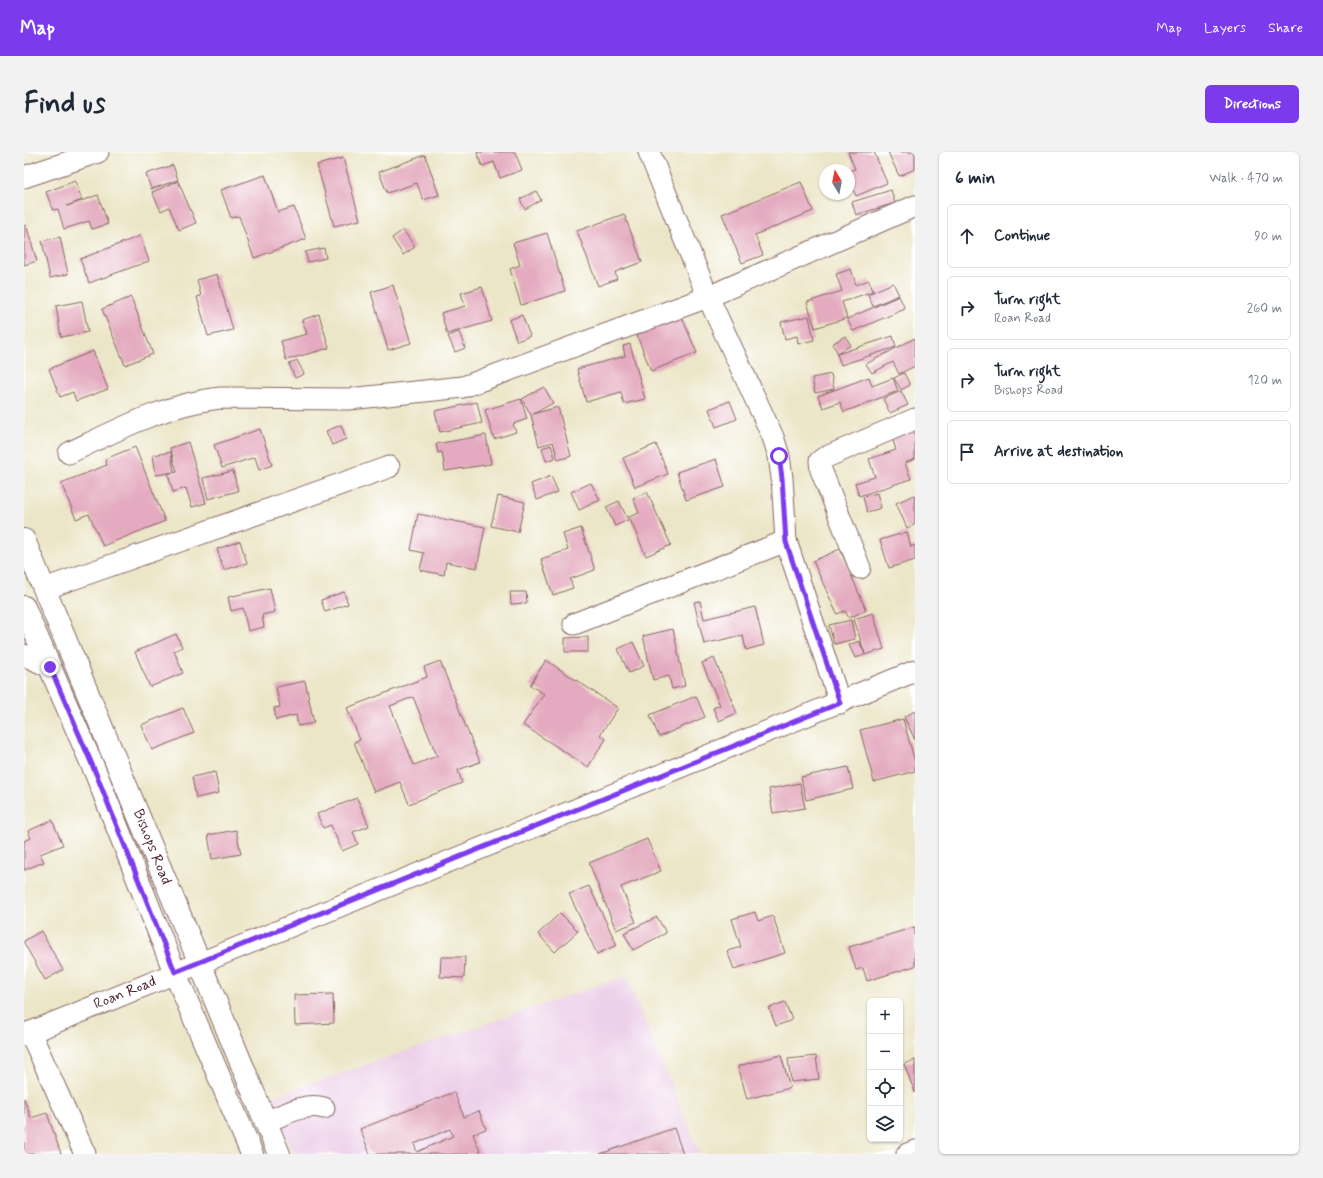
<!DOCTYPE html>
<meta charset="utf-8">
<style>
:root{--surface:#fff;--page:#f2f2f3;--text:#1f2937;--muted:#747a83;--line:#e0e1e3;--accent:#7c3aed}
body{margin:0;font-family:Mynerve,sans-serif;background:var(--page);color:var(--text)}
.controls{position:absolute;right:12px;bottom:12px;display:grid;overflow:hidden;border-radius:6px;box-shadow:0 1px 3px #0004}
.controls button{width:36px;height:36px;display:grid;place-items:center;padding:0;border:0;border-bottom:1px solid var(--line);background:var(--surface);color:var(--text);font:20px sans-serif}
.compass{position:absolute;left:795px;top:12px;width:36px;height:36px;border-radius:50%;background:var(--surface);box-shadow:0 1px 3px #0004;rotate:350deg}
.stop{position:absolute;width:12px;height:12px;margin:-9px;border:3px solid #7c3aed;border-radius:50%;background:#fff}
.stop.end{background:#7c3aed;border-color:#fff;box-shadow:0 1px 4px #0008}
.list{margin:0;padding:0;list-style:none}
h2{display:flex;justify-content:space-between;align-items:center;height:52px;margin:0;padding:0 16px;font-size:17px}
h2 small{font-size:13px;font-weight:400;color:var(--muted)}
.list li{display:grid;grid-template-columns:26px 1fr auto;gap:12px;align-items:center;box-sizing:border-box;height:64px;margin:0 8px 8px;padding:0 8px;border:1px solid var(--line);border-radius:6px}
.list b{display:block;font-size:15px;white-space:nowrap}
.list p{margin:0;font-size:13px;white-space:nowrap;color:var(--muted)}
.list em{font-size:13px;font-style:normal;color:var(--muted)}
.icon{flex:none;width:22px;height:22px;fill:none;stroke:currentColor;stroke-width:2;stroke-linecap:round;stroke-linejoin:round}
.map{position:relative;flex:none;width:891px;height:1002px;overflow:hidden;border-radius:6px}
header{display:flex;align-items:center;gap:24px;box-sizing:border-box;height:56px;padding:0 20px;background:var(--accent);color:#fff}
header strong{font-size:19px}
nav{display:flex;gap:22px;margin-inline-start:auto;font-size:14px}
.intro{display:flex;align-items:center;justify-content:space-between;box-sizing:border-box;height:96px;padding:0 24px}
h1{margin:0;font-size:28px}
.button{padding:10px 18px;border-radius:6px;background:var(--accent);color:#fff;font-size:14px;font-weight:700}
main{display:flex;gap:24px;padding:0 24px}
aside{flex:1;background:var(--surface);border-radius:6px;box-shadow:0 1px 3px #0004}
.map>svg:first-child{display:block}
.built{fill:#edd0e9}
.building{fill:#e4aabf;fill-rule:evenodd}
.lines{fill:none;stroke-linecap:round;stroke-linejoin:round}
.minor-casing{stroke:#836562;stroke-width:23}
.major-casing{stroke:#836562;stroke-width:24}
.minor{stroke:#fff;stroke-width:21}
.major{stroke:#fff;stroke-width:22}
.route{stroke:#7c3aed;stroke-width:5}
.labels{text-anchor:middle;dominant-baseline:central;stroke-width:3;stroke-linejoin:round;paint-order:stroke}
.street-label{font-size:15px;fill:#4a1f2b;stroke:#fff}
</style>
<header>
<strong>Map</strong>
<nav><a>Map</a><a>Layers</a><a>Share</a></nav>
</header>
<div class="intro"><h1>Find us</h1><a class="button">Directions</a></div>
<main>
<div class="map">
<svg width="891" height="1002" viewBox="0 0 891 1002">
<rect width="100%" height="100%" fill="#fff"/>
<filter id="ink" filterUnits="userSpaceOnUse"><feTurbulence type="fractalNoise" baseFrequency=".025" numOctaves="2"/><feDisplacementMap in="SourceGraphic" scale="8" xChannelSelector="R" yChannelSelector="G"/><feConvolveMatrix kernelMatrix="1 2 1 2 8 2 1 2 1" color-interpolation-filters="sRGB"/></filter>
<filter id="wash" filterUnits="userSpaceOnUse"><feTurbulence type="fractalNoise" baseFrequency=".012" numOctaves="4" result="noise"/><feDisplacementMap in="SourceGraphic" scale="16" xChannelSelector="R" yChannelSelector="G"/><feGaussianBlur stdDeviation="0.9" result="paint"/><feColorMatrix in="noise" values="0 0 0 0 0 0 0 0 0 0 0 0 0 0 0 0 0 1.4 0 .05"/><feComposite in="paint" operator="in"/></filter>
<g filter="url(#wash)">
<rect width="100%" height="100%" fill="#ece6c8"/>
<polygon class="built" points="602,824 676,1002 269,1002 245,946"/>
<g id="blocks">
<g class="building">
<polygon points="453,0 491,0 498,18 476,26 470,10 458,14"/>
<polygon points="824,0 850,0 863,31 832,44 825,28 825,19 831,17"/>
<polygon points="864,0 891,0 891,17 875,24"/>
<polygon points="401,3 415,43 399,48 393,31 363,41 355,20"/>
<polygon points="319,6 336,68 310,74 293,13"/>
<polygon points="149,13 154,28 127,37 122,22"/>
<polygon points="241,23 254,60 270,55 282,87 230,106 215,64 207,66 197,38"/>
<polygon points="51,29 58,48 43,54 74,43 84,72 68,77 65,69 40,77 34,57 29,58 22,40"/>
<polygon points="154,29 172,71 155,78 145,55 137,59 128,40"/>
<polygon points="777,30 789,59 731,83 739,103 718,111 698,62"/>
<polygon points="867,38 871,51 832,63 828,50"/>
<polygon points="512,39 517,48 501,57 496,47"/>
<polygon points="600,62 618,110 591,120 593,127 574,134 553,79"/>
<polygon points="2,73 13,109 0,113 0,74"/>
<polygon points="379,78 391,95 379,103 368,86"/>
<polygon points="523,81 541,139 497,153 486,117 496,113 489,91"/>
<polygon points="116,84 125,109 65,131 56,107"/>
<polygon points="36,85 44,122 26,126 18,89"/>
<polygon points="300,96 302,106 284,110 281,100"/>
<polygon points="827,117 832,133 845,128 849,139 818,150 823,166 791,176 783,150 818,139 812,122"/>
<polygon points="193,122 209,178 184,184 173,145 177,144 173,128"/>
<polygon points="869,131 875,143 849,154 844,142"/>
<polygon points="369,133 387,191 364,198 347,140"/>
<polygon points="458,135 468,169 423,182 417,161 441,154 437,141"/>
<polygon points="875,144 881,157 829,179 823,167"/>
<polygon points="107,145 129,202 101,213 78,157"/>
<polygon points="58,149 64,180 37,185 32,154"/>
<polygon points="295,162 305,196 262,208 257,189 283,182 278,168"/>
<polygon points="498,163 506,184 493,189 485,168"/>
<polygon points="657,163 673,201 627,219 612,181"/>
<polygon points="785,164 790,188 774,192 773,184 761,187 757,170"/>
<polygon points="435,180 441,196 431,200 424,184"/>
<polygon points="821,184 827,193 814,201 808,192"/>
<polygon points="869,184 872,195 817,213 813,202"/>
<polygon points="891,186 891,214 875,222 869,210 848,221 842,212"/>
<polygon points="606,192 621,247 600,252 597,240 562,250 553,217 601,204 599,194"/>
<polygon points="69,199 84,237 52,249 49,240 36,245 25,217"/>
<polygon points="273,208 280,222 271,226 265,212"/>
<polygon points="880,221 886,233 877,238 870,226"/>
<polygon points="807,222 810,237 791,241 788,226"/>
<polygon points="845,225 848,234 869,226 874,239 820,260 816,250 799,256 794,244"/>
<polygon points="520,235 529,251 509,262 534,255 547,304 534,308 529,290 515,294 507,263 498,247"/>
<polygon points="877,239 884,253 866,261 859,247"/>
<polygon points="497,247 503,267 489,272 492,280 470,287 461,258"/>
<polygon points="706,249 713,267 692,275 685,257"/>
<polygon points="453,250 458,271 416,280 411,259"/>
<polygon points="317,273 322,287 308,293 302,279"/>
<polygon points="236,277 248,313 235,318 231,305 198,316 190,293"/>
<polygon points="889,278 891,282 891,307 881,311 887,327 835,344 831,331 851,325 845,307 872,298 868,285"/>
<polygon points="462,283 467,312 421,319 418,300 414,301 412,292"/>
<polygon points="164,290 182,351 168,355 162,336 149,340 144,322 153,320 146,296"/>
<polygon points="632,292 644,322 611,335 599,306"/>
<polygon points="527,293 531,306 522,309 518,296"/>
<polygon points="111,295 141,369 79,394 65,362 52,367 37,331 83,313 81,307"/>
<polygon points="147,300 150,320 132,323 129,303"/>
<polygon points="692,307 701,335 662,348 653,320"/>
<polygon points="209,319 214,339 184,347 179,326"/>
<polygon points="527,324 534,340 513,348 507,332"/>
<polygon points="567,331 576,348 555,358 547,340"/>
<polygon points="623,340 647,393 622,404 605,365 615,361 609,346"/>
<polygon points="853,341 857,356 843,360 839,345"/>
<polygon points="890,343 891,346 891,372 883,376 872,351"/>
<polygon points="474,344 501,350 494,380 467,374"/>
<polygon points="595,349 604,368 591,374 582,355"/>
<polygon points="394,362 461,375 453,416 422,410 420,423 396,418 400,401 387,398"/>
<polygon points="557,376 571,418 546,427 549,436 529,443 517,407 544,398 539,382"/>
<polygon points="883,380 887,395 891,393 891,408 865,416 856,388"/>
<polygon points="216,389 223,411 200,418 193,397"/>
<polygon points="816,397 842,458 825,466 821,459 813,462 789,409"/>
<polygon points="246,436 251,460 238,463 240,475 224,479 219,456 207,459 204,445"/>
<polygon points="320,440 324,452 301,460 297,448"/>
<polygon points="486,440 502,440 503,451 487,452"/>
<polygon points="676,449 680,467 731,455 740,493 722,498 719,483 680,492 670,450"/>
<polygon points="849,461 860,497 831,506 825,493 835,489 841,502 830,467"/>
<polygon points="827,468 831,487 810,492 805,473"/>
<polygon points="649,477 661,534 648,537 645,524 629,528 619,484"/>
<polygon points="152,482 158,495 150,499 159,521 126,535 111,500"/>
<polygon points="564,485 564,500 541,500 541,486"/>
<polygon points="609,490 620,514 605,521 594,497"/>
<polygon points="690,506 713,561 695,569 689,556 696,553 678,511"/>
<polygon points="522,508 594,556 576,583 582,587 564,615 499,573 520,542 506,533"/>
<path d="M416,509l40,101 -22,8 4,13 -53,21 -9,-22 -26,10 -20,-50 6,-2 -13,-32 80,-31 -3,-10zM389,545l24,59 -23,9 -24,-59z"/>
<polygon points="281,529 290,571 274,574 272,563 252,568 250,556 256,555 252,535"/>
<polygon points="672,544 681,565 635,585 626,563"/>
<polygon points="159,556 170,581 128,598 117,573"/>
<polygon points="891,559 891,588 880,565"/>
<polygon points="879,567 891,610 891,619 850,630 836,578"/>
<polygon points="824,615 829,637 782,648 777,625"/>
<polygon points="191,620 195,641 172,646 168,625"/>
<polygon points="776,631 781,656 749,661 745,637"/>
<polygon points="333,646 345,674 329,680 334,692 318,699 307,673 299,676 293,662"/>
<polygon points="28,668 39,693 16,702 20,710 0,718 0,689 7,686 4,679"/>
<polygon points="212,678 217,702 188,707 184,683"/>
<polygon points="623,687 637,719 597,735 612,770 592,778 565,711"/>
<polygon points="565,734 593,793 573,802 545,742"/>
<polygon points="731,760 734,769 749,764 761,801 710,817 703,799 717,795 708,767"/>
<polygon points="536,761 554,779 531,800 514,782"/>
<polygon points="633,765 642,781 609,798 600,781"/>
<polygon points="891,775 891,814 843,829 839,816 832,818 825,795"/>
<polygon points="17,779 39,818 21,828 0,791 0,789"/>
<polygon points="417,805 441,805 440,826 416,825"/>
<polygon points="309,842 310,871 271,873 270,843"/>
<polygon points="761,850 768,868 752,874 745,856"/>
<polygon points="757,903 766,936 723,947 714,914"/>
<polygon points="792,904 795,927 767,930 764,907"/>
<polygon points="891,908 891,941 880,912"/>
<path d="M430,940l10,25 15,-6 7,18 -13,5 8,20h-111l-10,-25zM426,977l3,7 -36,16 -3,-8z"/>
<polygon points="0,946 7,966 23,961 37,1002 0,1002"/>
<polygon points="650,976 659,1002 576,1002"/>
</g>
</g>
</g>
<g filter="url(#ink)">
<use href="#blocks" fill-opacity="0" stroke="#836562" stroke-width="1"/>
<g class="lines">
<g class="minor-casing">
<g id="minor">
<polyline points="625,0 684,145 749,285 755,304 758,326 762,389 816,551"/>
<polyline points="0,25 74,0"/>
<path d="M45,301c48,-23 97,-49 151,-55l129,1 114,-12 245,-90 207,-91"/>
<polyline points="836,416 797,318 796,309 800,306 891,267"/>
<polyline points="20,437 365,315"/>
<polyline points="550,472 762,389"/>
<polyline points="0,503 26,515"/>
<polyline points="6,880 61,1002"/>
<polyline points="0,883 891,519"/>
<path d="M242,970c17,-7 39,-20 58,-14"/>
<polyline points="883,1002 891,999"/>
</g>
</g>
<g class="major-casing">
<g id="major">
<polyline points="0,388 255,1002"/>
<polyline points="0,455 73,624 151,821 228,1002"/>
</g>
</g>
<use href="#minor" class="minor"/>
<use href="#major" class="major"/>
</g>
</g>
<g class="lines" filter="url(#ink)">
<polyline class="route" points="26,515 73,624 151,820 816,551 762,390 758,326 755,304"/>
</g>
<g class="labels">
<g class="street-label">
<text transform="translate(128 695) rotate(68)">Bishops Road</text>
<text transform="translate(101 841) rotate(-22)">Roan Road</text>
</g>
</g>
</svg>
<div class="controls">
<button>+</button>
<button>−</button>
<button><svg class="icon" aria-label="locate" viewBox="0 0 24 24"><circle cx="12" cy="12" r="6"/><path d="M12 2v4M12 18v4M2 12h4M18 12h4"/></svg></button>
<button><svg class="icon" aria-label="layers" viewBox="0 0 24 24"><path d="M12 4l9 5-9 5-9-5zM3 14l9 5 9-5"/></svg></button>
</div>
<svg class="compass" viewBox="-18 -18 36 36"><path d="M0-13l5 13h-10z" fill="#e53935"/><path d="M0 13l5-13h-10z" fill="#747a83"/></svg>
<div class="stop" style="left:755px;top:304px"></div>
<div class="stop end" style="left:26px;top:515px"></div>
</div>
<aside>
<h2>6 min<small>Walk · 470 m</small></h2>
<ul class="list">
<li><svg class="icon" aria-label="ahead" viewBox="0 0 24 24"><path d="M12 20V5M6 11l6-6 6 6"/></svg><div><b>Continue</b></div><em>90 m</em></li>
<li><svg class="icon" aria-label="right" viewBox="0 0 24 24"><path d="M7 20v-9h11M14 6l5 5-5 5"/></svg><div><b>Turn right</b><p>Roan Road</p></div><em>260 m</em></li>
<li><svg class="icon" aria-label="right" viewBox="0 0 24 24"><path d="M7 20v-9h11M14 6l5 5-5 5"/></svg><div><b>Turn right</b><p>Bishops Road</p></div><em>120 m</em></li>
<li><svg class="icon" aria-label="arrive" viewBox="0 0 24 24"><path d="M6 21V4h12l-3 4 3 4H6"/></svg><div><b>Arrive at destination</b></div></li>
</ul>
</aside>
</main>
